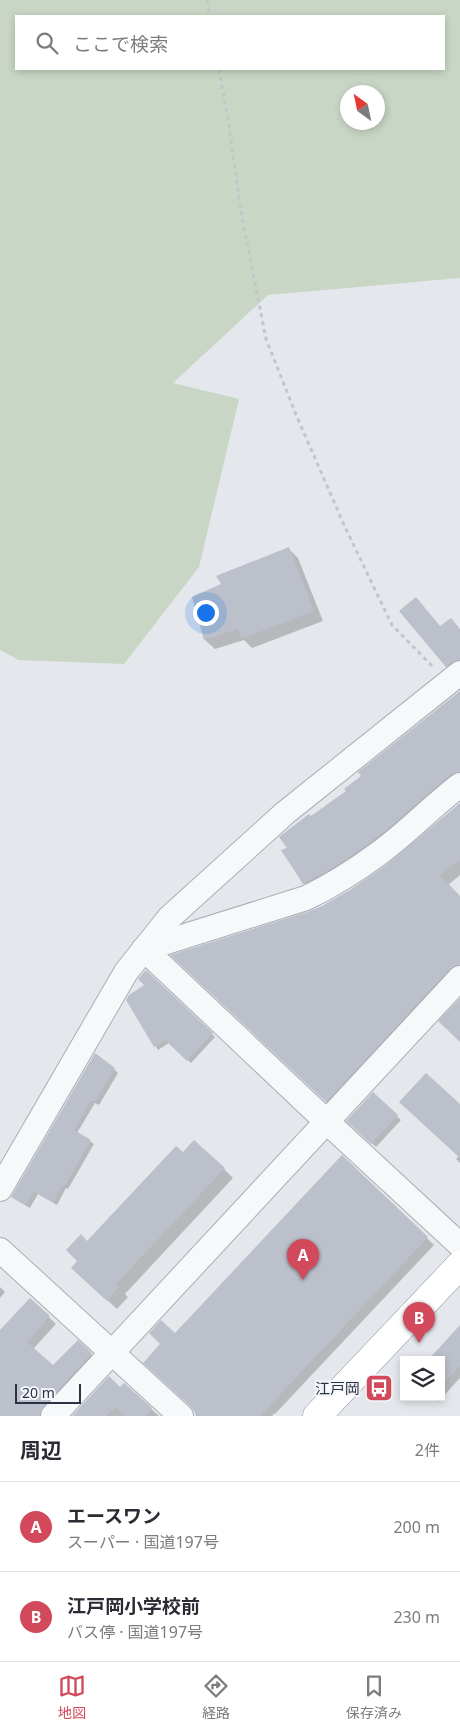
<!DOCTYPE html>
<html lang="ja">
<meta charset="utf-8">
<style>
:root{--surface:#fff;--page:#f2f2f3;--text:#2b2b33;--muted:#7c7c81;--line:#e1e1e2;--accent:#d1495b}
body{margin:0;font-family:"Noto Sans","Noto Sans JP",sans-serif;background:var(--page);color:var(--text)}
.controls{position:absolute;right:15px;bottom:15px;display:grid;overflow:hidden;border-radius:0px;box-shadow:0 2px 8px #0003}
.controls button{width:45px;height:45px;display:grid;place-items:center;padding:0;border:0;border-bottom:1px solid var(--line);background:var(--surface);color:var(--text);font:25px sans-serif}
.compass{position:absolute;left:340px;top:85px;width:45px;height:45px;border-radius:50%;background:var(--surface);box-shadow:0 2px 8px #0003;rotate:327deg}
.scale{position:absolute;left:15px;bottom:12px;width:66px;box-sizing:border-box;padding-left:5px;border:2px solid #2b3445;border-top:0;font-size:14px;line-height:18px;white-space:nowrap;color:#2b3445;-webkit-text-stroke:4px #f4f6f9;paint-order:stroke}
.you{position:absolute;left:205px;top:612px;width:18px;height:18px;margin:-12px;border:4px solid #fff;border-radius:50%;background:#1a73e8;box-shadow:0 0 0 8px #1a73e833}
.badge{display:grid;place-items:center;width:32px;height:32px;border-radius:50%;background:var(--accent);color:#fff;font-size:16px;font-weight:700}
.pin{position:absolute;translate:-50% -41px;filter:drop-shadow(0 1px 2px #0008)}
.pin::after{content:'';position:absolute;top:26px;width:18px;height:15px;background:inherit;clip-path:polygon(0 0,100% 0,50% 100%)}
.list{margin:0;padding:0;list-style:none}
h2{display:flex;justify-content:space-between;align-items:center;height:65px;margin:0;padding:0 20px;font-size:21px}
h2 small{font-size:16px;font-weight:400;color:var(--muted)}
.list li{display:grid;grid-template-columns:32px 1fr auto;gap:15px;align-items:center;box-sizing:border-box;height:90px;padding:0 20px;border-top:1px solid var(--line)}
.list b{display:block;font-size:19px;white-space:nowrap}
.list p{margin:0;font-size:16px;white-space:nowrap;color:var(--muted)}
.list em{font-size:16px;font-style:normal;color:var(--muted)}
.icon{flex:none;width:28px;height:28px;fill:none;stroke:currentColor;stroke-width:2;stroke-linecap:round;stroke-linejoin:round}
.map{position:relative;flex:none;width:460px;height:1416px;overflow:hidden}
.search{position:absolute;background:var(--surface);box-shadow:0 2px 8px #0003;left:15px;right:15px;top:15px;height:55px;display:flex;align-items:center;gap:12px;box-sizing:border-box;padding:0 18px;border-radius:0px;color:var(--muted);font-size:19px}
.sheet{height:245px;background:var(--surface)}
nav{display:flex;justify-content:space-around;align-items:center;box-sizing:border-box;height:70px;border-top:1px solid var(--line);background:var(--surface);font-size:14px;color:var(--muted)}
nav a{display:grid;justify-items:center;gap:2px}
nav .on{color:var(--accent)}
.map>svg:first-child{display:block}
.green{fill:#c9d6c5;fill-rule:evenodd}
.shadow{fill:#0003}
.building{fill:#bbc0ca}
.lines{fill:none;stroke-linecap:round;stroke-linejoin:round}
.street-casing{stroke:#a9aeb7;stroke-width:26}
.highway-casing{stroke:#8b94a3;stroke-width:29}
.path{stroke:#c2c5cb;stroke-width:3;stroke-dasharray:4 4;stroke-linecap:butt}
.street{stroke:#f7f8fa;stroke-width:24}
.highway{stroke:#fff;stroke-width:28}
.labels{text-anchor:middle;dominant-baseline:central;stroke-width:4;stroke-linejoin:round;paint-order:stroke}
.poi-label{font-size:15px;fill:#2b3445;stroke:#f4f6f9;text-anchor:end}
</style>
<div class="map">
<svg width="460" height="1416" viewBox="0 0 460 1416">
<rect width="100%" height="100%" fill="#e4e7ec"/>
<path class="green" d="M0,0h460v278l-192,17 -95,88 66,16 -40,168 -75,97 -105,-4 -19,-10zM16,16h428v53h-428zM348,92h30v30h-30z"/>
<g class="shadow">
<polygon points="289,549 298,558 323,621 252,648 244,640 215,649 205,640 193,597 222,585"/>
<polygon points="441,628 460,630 460,664 451,670 447,666"/>
<polygon points="460,692 460,773 374,847 308,887 304,883 289,848 311,818 347,792"/>
<polygon points="460,805 460,875 448,885 460,897 460,976 335,1110 181,964 311,912 332,902 369,879 398,858"/>
<polygon points="146,972 215,1037 191,1063 169,1043 158,1050 127,1000 146,985"/>
<polygon points="114,1069 118,1073 99,1105 95,1103 77,1133 94,1144 68,1189 66,1188 57,1205 38,1194 30,1208 16,1200 13,1197"/>
<polygon points="373,1094 401,1120 376,1147 348,1121"/>
<polygon points="460,1105 460,1163 456,1159 459,1156"/>
<polygon points="183,1154 224,1169 233,1178 125,1294 128,1297 117,1309 82,1277 79,1261"/>
<polygon points="342,1157 434,1245 275,1414 274,1413 272,1416 196,1416 175,1335"/>
<polygon points="0,1287 5,1292 0,1298"/>
<polygon points="30,1299 56,1324 33,1349 53,1366 91,1354 97,1360 48,1416 0,1416 0,1332"/>
<polygon points="460,1326 460,1378 438,1402 433,1397 441,1397 441,1360"/>
<polygon points="124,1384 159,1416 73,1416 120,1389"/>
</g>
<g class="building">
<polygon points="289,547 314,611 241,639 238,629 204,640 192,597 221,584 216,576"/>
<polygon points="416,597 440,626 451,618 460,629 460,660 452,662 446,667 399,611"/>
<polygon points="460,691 460,772 451,774 390,827 361,849 336,866 303,884 281,850 287,848 279,837 309,814 311,816 346,791 344,789 361,776 358,772"/>
<polygon points="460,803 460,860 440,875 460,896 460,965 456,965 450,969 326,1102 170,955 310,911 322,906 350,890 386,865"/>
<polygon points="146,970 213,1033 187,1061 165,1040 154,1047 126,1000 129,995 144,985 138,979"/>
<polygon points="460,998 460,1042 438,1021"/>
<polygon points="95,1053 115,1068 95,1102 91,1100 74,1130 91,1140 64,1187 62,1186 53,1202 34,1192 26,1205 11,1197"/>
<polygon points="426,1073 460,1104 460,1158 399,1102"/>
<polygon points="373,1092 398,1115 371,1144 346,1121"/>
<polygon points="194,1140 225,1168 116,1284 119,1287 107,1301 71,1268 77,1261 66,1250 81,1234 87,1241 176,1146 183,1152"/>
<polygon points="342,1155 428,1237 260,1416 198,1416 190,1406 143,1363 160,1344 149,1333 161,1320 175,1333"/>
<polygon points="30,1298 50,1316 27,1342 53,1365 78,1340 92,1353 43,1407 40,1416 0,1416 0,1330"/>
<polygon points="460,1325 460,1366 441,1386 441,1360 428,1360"/>
<polygon points="109,1376 120,1387 124,1383 152,1408 145,1416 125,1416 115,1407 106,1416 72,1416"/>
</g>
<g class="lines">
<g class="street-casing">
<g id="street">
<polyline points="144,949 327,1122 460,1245"/>
<path d="M144,949l162,-51c25,-12 49,-27 72,-44 29,-21 53,-47 82,-69"/>
<polyline points="0,1189 126,972 169,918 285,813 460,673"/>
<polyline points="0,1250 181,1416"/>
<polyline points="53,1416 460,978"/>
</g>
</g>
<g class="highway-casing">
<polyline id="highway" points="317,1416 460,1265"/>
</g>
<g class="path">
<polyline points="207,0 210,16"/>
<polyline points="219,69 229,126 241,212 266,339 297,417 345,527 392,625 432,666"/>
</g>
<use href="#street" class="street"/>
<use href="#highway" class="highway"/>
</g>
<defs>
<g id="bus-square" transform="scale(1.4375)"><rect x="-9" y="-9" width="18" height="18" rx="4" fill="#d1495b" stroke="#f4f6f9"/><path d="M-5-6H5V4H4V6H2V4H-2V6H-4V4H-5ZM-3.5-4V0h7V-4ZM-3.5 1.2v1.5H-2V1.2ZM2 1.2v1.5H3.5V1.2Z" fill="#fff"/></g>
</defs>
<g fill-rule="evenodd">
<use href="#bus-square" x="379" y="1388"/>
</g>
<g class="labels">
<g class="poi-label">
<text x="360" y="1388">江戸岡</text>
</g>
</g>
</svg>
<div class="controls">
<button><svg class="icon" aria-label="layers" viewBox="0 0 24 24"><path d="M12 4l9 5-9 5-9-5zM3 14l9 5 9-5"/></svg></button>
</div>
<svg class="compass" viewBox="-18 -18 36 36"><path d="M0-13l5 13h-10z" fill="#e53935"/><path d="M0 13l5-13h-10z" fill="#7c7c81"/></svg>
<div class="scale">20 m</div>
<div class="you"></div>
<div class="pin badge" style="left:303px;top:1280px">A</div>
<div class="pin badge" style="left:419px;top:1343px">B</div>
<div class="search"><svg class="icon" aria-label="search" viewBox="0 0 24 24"><circle cx="10" cy="10" r="6"/><path d="M15 15l6 6"/></svg>ここで検索</div>
</div>
<section class="sheet">
<h2>周辺<small>2件</small></h2>
<ul class="list">
<li><span class="badge">A</span><div><b>エースワン</b><p>スーパー · 国道197号</p></div><em>200 m</em></li>
<li><span class="badge">B</span><div><b>江戸岡小学校前</b><p>バス停 · 国道197号</p></div><em>230 m</em></li>
</ul>
</section>
<nav>
<a class="on"><svg class="icon" aria-label="map" viewBox="0 0 24 24"><path d="M3 6l6-2 6 2 6-2v14l-6 2-6-2-6 2zM9 4v14M15 6v14"/></svg>地図</a>
<a><svg class="icon" aria-label="directions" viewBox="0 0 24 24"><path d="M12 3l9 9-9 9-9-9zM9 14v-3h6M13 9l2 2-2 2"/></svg>経路</a>
<a><svg class="icon" aria-label="saved" viewBox="0 0 24 24"><path d="M7 4h10v16l-5-4-5 4z"/></svg>保存済み</a>
</nav>
